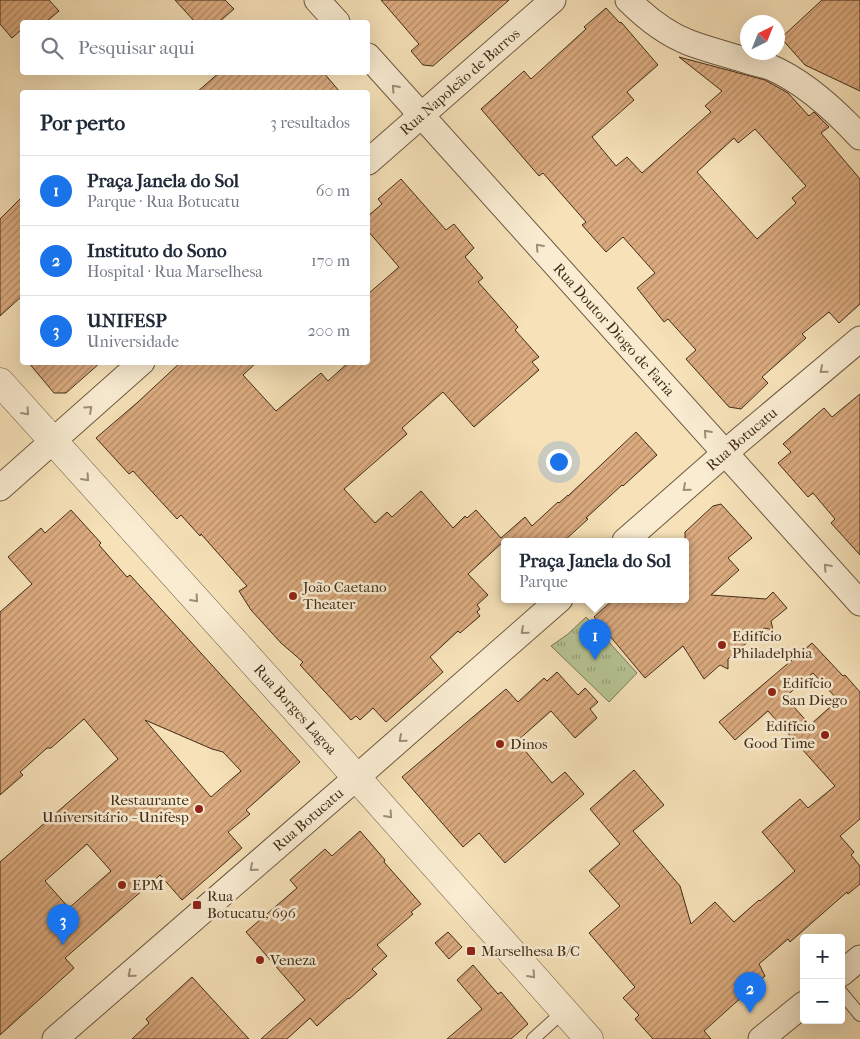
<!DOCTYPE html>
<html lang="pt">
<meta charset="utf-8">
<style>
:root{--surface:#fff;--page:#f6f6f7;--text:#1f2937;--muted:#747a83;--line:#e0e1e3;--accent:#1a73e8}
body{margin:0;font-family:"IM FELL French Canon",serif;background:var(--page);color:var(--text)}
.controls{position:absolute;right:15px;bottom:15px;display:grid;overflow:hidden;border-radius:5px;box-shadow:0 5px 20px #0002}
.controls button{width:45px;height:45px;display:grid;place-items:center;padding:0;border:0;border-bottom:1px solid var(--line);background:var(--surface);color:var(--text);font:25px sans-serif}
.compass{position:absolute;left:740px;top:15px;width:45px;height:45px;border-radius:50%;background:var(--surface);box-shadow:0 5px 20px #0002;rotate:43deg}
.you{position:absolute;left:558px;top:461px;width:18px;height:18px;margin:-12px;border:4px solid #fff;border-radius:50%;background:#1a73e8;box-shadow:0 0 0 8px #1a73e833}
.badge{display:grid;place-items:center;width:32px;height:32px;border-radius:50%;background:var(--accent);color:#fff;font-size:16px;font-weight:700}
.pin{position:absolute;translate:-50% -41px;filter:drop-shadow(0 1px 2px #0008)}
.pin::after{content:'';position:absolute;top:26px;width:18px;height:15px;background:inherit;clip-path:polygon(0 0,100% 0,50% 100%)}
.popup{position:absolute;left:501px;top:538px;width:188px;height:65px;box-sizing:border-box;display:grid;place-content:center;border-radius:5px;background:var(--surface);filter:drop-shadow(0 1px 4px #0005);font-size:16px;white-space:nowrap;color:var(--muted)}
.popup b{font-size:19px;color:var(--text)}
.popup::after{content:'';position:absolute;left:50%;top:100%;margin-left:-10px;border:10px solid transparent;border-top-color:var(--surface)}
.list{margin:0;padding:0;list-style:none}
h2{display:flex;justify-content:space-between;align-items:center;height:65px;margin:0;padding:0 20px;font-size:21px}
h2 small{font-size:16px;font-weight:400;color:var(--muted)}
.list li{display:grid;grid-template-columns:32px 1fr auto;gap:15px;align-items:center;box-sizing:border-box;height:70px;padding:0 20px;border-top:1px solid var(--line)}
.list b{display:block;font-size:19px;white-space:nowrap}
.list p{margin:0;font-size:16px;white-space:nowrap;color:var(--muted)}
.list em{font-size:16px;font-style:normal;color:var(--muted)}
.icon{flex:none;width:28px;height:28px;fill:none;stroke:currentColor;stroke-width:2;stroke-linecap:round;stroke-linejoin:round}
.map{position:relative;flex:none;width:860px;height:1039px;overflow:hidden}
.search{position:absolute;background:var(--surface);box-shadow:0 5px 20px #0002;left:20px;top:20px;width:350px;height:55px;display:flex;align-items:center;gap:12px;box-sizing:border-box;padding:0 18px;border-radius:5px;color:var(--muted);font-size:19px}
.panel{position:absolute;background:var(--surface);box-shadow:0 5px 20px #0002;left:20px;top:90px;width:350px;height:275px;border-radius:5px}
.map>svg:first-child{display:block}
.park{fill:url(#park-tufts);stroke:#7c7857}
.building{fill:url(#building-hatch);stroke:#422c1a;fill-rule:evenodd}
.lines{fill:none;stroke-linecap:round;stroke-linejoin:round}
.service-casing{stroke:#6f5942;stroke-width:14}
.minor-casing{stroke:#6f5942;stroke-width:27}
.tertiary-casing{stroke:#6f5942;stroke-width:29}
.service{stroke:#f9ecd1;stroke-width:12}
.minor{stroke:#f9ecd1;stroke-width:25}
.tertiary{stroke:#f9ecd1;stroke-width:28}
.oneway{stroke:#9e8c76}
.poi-dot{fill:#8f2418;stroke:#f9ecd1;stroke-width:2}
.labels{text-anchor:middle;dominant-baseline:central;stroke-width:5;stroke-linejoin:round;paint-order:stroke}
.street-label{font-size:15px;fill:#422c1a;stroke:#f9ecd1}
.poi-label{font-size:15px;fill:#422c1a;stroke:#f9ecd1;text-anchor:start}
</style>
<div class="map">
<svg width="860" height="1039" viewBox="0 0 860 1039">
<defs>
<pattern id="park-tufts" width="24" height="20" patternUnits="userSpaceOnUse" patternTransform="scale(1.25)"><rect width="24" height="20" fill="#b6c494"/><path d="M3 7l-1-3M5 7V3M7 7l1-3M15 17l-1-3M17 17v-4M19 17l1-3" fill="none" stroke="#969f78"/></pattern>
<pattern id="building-hatch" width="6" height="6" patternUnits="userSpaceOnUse" patternTransform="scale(1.25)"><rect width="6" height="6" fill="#dbab7f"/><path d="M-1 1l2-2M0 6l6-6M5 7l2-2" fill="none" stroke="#b38b67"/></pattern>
</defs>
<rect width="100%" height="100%" fill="#f6e1b8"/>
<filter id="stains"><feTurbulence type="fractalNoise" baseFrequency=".004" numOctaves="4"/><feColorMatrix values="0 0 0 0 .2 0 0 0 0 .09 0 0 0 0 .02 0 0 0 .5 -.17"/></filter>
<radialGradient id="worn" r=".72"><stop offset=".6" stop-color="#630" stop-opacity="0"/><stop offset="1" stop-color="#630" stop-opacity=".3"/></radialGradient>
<polygon class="park" points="586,617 637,673 609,702 551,646 568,634"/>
<g class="building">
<polygon points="0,0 49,0 59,11 46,22 22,22 22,29 12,38 0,24"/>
<polygon points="175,0 225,0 234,9 219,22 195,22"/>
<polygon points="381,0 509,0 433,66 423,65 411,51 419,44"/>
<polygon points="822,0 860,0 860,91 805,65 781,38"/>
<path d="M606,8l14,15 1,-1 37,43 -31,27 7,8 -42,37 24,29 11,-9 15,16 69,-61 -6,-6 17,-15 -43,-34 86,23 23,13 21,23 5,-4 15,15 -8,6 39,46v125l-21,19 -10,-11 -27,22 4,4 -44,39 6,6 -27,26 -12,-2 -43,-48 10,-9 -28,-31 -4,3 -27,-34 18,-15 -32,-36 -17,15 -24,-27 4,-3 -43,-49 -4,3 -58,-67 43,-38 7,8 55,-50 -2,-2zM755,129l51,57 -14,12 4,5 -39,36 -60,-67 37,-34 4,5z"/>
<polygon points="220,72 323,72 340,92 197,92"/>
<polygon points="401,179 446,230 454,224 474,248 465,257 483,278 478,282 518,327 515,330 539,357 532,362 539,370 474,427 443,392 402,428 407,434 344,489 375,523 387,512 392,517 421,491 453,528 465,516 467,518 476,510 501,538 525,517 532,526 558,502 559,503 568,495 568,496 636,432 657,455 623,486 622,485 586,518 588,519 564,541 504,541 468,574 488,595 477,605 480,609 477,612 480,616 460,633 458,631 430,657 443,672 386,722 373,708 360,720 356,716 351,720 300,665 303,662 281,643 251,610 239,591 247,586 201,534 200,536 181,515 177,519 133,471 129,474 96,438 138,402 181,362 257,362 243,375 276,411 321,373 328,381 349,362 368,362 368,294 399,267 368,231 368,216 382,204 378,199"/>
<polygon points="22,197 22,296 0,316 0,219"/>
<polygon points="28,362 101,362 66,393 54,393"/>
<polygon points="860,394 860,555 831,523 835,519 813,493 808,497 778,463 791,452 783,444 824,408 832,417"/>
<polygon points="721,504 752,538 728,558 739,570 711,595 766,599 773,592 787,608 771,621 773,630 764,628 728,659 728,669 720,665 704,679 683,646 645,678 594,617 614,599 685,599 685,532 713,506"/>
<path d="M71,510l30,33 -2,2 28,32 3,-2 170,187 -54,48 4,4 -22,18 14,16 -60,52 -22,-25 -95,83 9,10 -74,67v-173l118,-103 -34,-40 -33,29h-4l-27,24 3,3 -23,20v-183l32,-28 -24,-27 33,-29 4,5zM145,720l67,29 11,3 18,19 -30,26zM87,844l24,27 -42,37 -24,-27z"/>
<path d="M812,643l31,33 2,-1 15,17v127l-20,17 14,16 -3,3 9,11v18l-12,10 -1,-2 -57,50 -2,-3 -29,25 6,12 -61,55 7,8h-58l-18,-20 4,-4 -16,-17 12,-11 -46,-54 31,-27 -31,-35 31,-27 -30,-35 44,-39 30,35 -31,26 47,55 11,38 24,-22 19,20 25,-22 1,1 35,-30 -33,-39 38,-33 8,9 27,-22 -67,-75 -33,29 -16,-18zM813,673l25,27 -28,25 -25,-28z"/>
<polygon points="557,672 578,695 585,688 598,702 590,709 597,718 575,738 551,711 517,741 552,783 565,772 584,794 505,863 479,833 463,847 402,777 506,689 518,702 544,678 547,681"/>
<polygon points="360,831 385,860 384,862 421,904 411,912 413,914 377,945 387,956 372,969 377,974 349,999 348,998 317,1026 310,1018 287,1039 261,1039 305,1000 246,932 297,888 290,880 325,849 332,856"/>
<polygon points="448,932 462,947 449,959 435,943"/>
<polygon points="473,965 498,994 501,992 528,1024 511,1039 447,1039 482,1009 457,980"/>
<polygon points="192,977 249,1039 132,1039 149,1023 146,1019"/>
</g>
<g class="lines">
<g class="service-casing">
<g id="service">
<polyline points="841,992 860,1015"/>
<polyline points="533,1039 564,1011"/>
</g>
</g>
<g class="minor-casing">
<g id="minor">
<polyline points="317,0 337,22"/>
<path d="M628,0c18,18 38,34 62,43 19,7 39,12 58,18 8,2 15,4 22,6 35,15 65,43 90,70"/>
<path id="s1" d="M368,56l492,547"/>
<path id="s2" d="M368,162l185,-162"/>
<polyline points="0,488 142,362"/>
<path id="s3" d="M625,541l115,-101 120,-101"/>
<polyline points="841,974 860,958"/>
<path id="s4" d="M55,1039l301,-261 204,-179"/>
<polyline points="761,1039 804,1004"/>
</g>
</g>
<g class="tertiary-casing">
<g id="tertiary">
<path id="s5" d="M0,382l332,368 257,289"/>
</g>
</g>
<use href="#service" class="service"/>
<use href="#minor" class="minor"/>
<use href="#tertiary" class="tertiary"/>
</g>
<defs><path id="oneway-chevron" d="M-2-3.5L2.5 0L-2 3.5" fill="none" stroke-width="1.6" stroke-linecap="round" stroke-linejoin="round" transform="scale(1.25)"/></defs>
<g class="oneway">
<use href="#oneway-chevron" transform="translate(395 88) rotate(-132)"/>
<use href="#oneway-chevron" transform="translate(539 247) rotate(-132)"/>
<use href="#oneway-chevron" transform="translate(823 370) rotate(140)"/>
<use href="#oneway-chevron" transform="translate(89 409) rotate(-42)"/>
<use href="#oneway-chevron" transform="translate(26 412) rotate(48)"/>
<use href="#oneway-chevron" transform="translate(707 433) rotate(-132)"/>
<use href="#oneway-chevron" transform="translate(86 478) rotate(48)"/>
<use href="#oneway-chevron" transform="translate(686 488) rotate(139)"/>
<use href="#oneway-chevron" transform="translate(827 567) rotate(-132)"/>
<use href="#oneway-chevron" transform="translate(195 599) rotate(48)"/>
<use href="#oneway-chevron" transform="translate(524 631) rotate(139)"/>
<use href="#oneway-chevron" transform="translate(402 739) rotate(139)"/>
<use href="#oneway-chevron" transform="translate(389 815) rotate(48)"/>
<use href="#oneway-chevron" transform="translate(253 868) rotate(139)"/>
<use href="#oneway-chevron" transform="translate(131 974) rotate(139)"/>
<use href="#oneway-chevron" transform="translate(532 975) rotate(48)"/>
</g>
<g class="poi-dot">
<circle cx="293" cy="596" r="5"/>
<circle cx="722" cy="645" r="5"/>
<circle cx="772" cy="692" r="5"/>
<circle cx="825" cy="735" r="5"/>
<circle cx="500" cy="744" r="5"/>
<circle cx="199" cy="809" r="5"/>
<circle cx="122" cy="885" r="5"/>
<rect x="192" y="900" width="10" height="10" rx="2.5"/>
<rect x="466" y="946" width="10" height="10" rx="2.5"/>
<circle cx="260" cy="960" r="5"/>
</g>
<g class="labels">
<g class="street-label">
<text stroke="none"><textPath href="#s2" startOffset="122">Rua Napoleão de Barros</textPath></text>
<text stroke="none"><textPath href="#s1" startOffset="368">Rua Doutor Diogo de Faria</textPath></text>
<text stroke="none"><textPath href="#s3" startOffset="155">Rua Botucatu</textPath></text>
<text stroke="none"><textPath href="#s5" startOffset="441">Rua Borges Lagoa</textPath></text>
<text stroke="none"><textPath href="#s4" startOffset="335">Rua Botucatu</textPath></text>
</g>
<g class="poi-label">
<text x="303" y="587">João Caetano<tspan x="303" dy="17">Theater</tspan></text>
<text x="732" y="636">Edifício<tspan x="732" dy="17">Philadelphia</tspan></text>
<text x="782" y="683">Edifício<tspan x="782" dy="17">San Diego</tspan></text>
<text x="815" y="726" text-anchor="end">Edifício<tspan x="815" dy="17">Good Time</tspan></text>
<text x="510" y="744">Dinos</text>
<text x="189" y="800" text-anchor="end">Restaurante<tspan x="189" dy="17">Universitário - Unifesp</tspan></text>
<text x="132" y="885">EPM</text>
<text x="207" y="896">Rua<tspan x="207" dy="17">Botucatu, 696</tspan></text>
<text x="481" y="951">Marselhesa B/C</text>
<text x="270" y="960">Veneza</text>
</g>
</g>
<rect width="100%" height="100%" filter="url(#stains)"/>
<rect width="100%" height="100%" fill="url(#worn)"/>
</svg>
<div class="controls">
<button>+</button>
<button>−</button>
</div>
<svg class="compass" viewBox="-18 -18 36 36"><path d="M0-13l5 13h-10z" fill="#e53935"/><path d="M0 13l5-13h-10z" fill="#747a83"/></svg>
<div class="you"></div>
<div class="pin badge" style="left:595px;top:660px">1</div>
<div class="popup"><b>Praça Janela do Sol</b>Parque</div>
<div class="pin badge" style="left:750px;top:1013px">2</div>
<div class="pin badge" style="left:63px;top:945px">3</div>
<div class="search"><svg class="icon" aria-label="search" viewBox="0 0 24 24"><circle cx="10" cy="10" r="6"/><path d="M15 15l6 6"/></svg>Pesquisar aqui</div>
<section class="panel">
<h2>Por perto<small>3 resultados</small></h2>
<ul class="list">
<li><span class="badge">1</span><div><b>Praça Janela do Sol</b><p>Parque · Rua Botucatu</p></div><em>60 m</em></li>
<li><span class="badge">2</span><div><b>Instituto do Sono</b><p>Hospital · Rua Marselhesa</p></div><em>170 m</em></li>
<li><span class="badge">3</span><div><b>UNIFESP</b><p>Universidade</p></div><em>200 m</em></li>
</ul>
</section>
</div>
